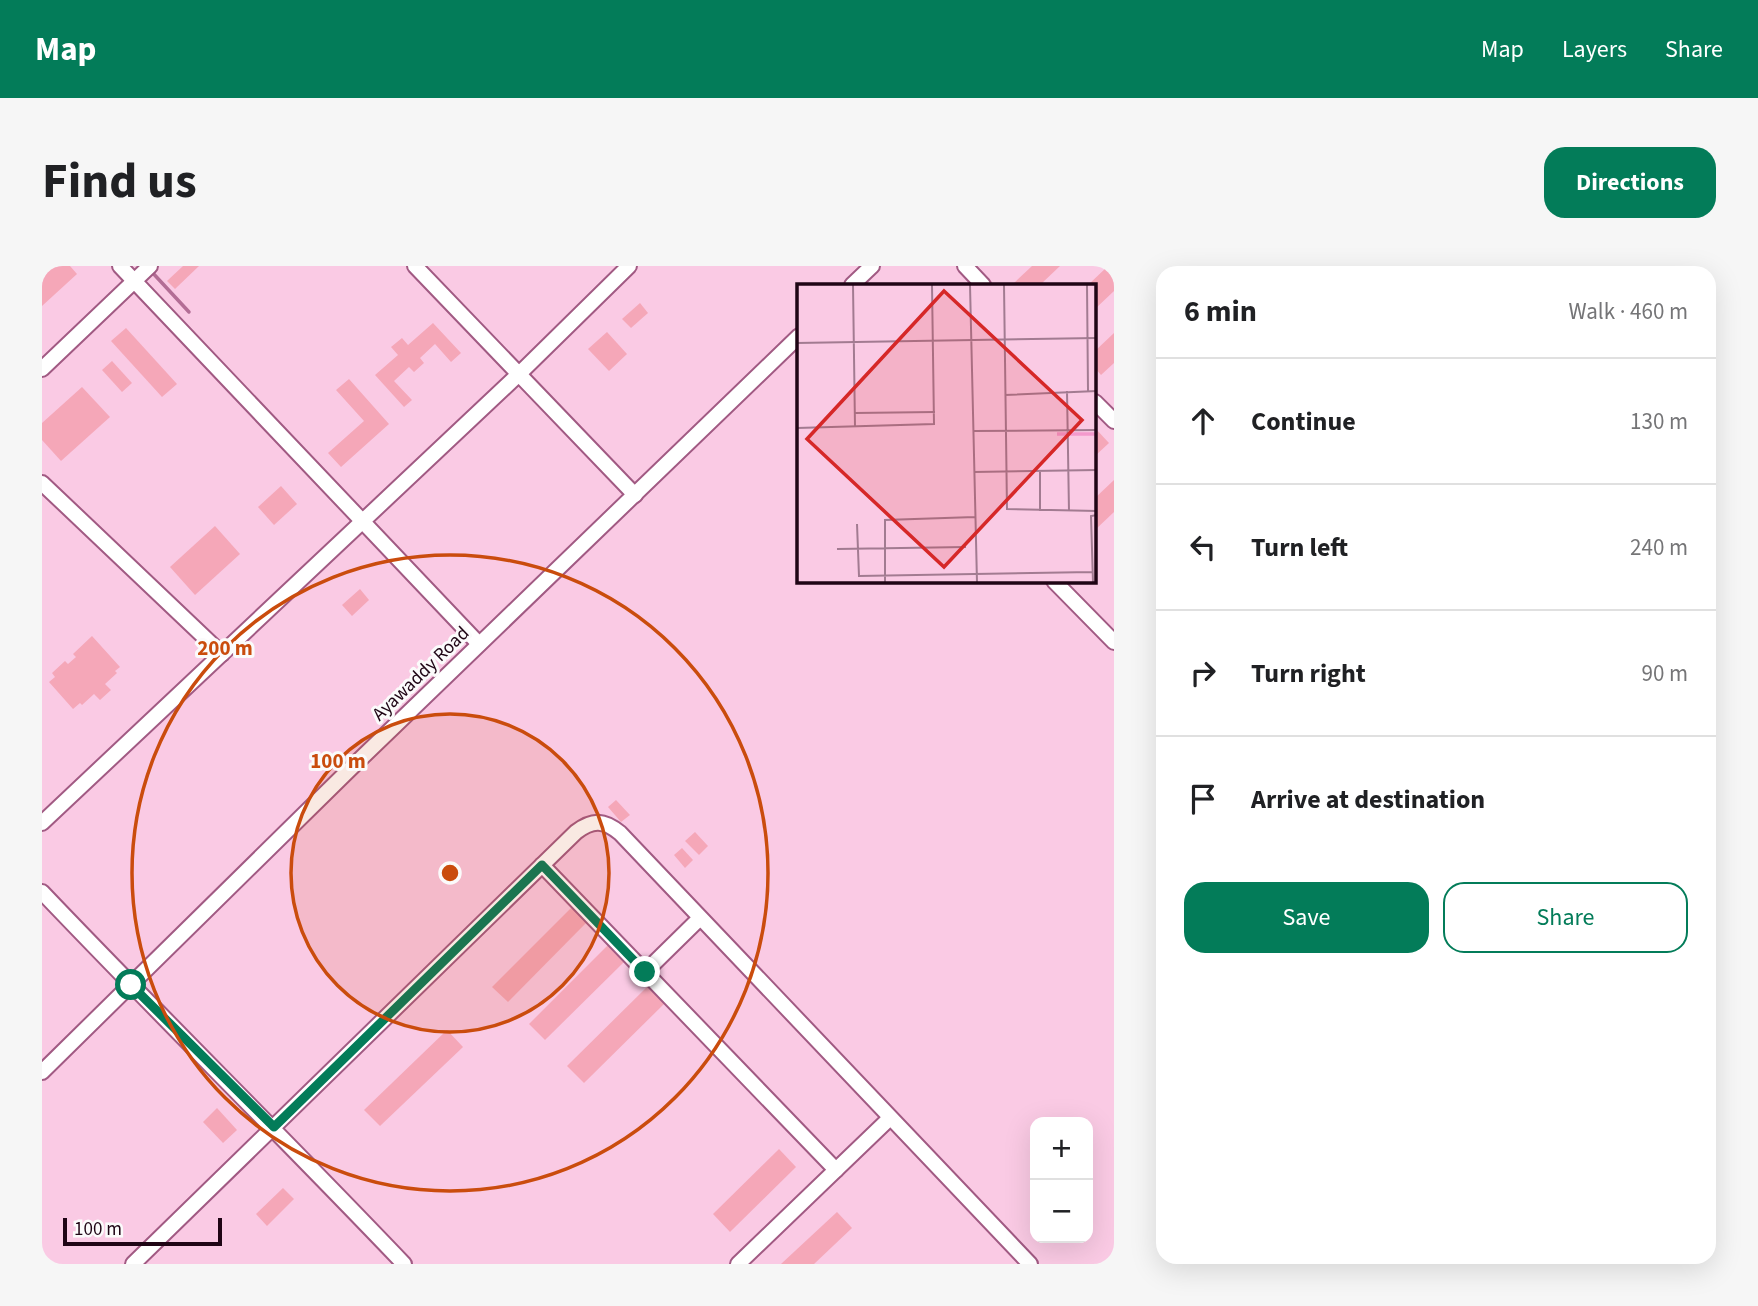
<!DOCTYPE html>
<meta charset="utf-8">
<style>
:root{--surface:#fff;--page:#f6f6f6;--text:#202124;--muted:#757577;--line:#e0e0e0;--accent:#037c59}
body{margin:0;font-family:"Source Sans 3",sans-serif;background:var(--page);color:var(--text)}
.controls{position:absolute;right:21px;bottom:21px;display:grid;overflow:hidden;border-radius:14px;box-shadow:0 7px 28px #0002}
.controls button{width:63px;height:63px;display:grid;place-items:center;padding:0;border:0;border-bottom:2px solid var(--line);background:var(--surface);color:var(--text);font:35px sans-serif}
.scale{position:absolute;left:21px;bottom:18px;width:159px;box-sizing:border-box;padding-left:7px;border:4px solid #1f0515;border-top:0;font-size:19px;line-height:24px;white-space:nowrap;color:#1f0515;-webkit-text-stroke:5px #fbfbfb;paint-order:stroke}
.stop{position:absolute;width:21px;height:21px;margin:-16px;border:5px solid #037c59;border-radius:50%;background:#fff}
.stop.end{background:#037c59;border-color:#fff;box-shadow:0 2px 7px #0008}
.list{margin:0;padding:0;list-style:none}
h2{display:flex;justify-content:space-between;align-items:center;height:91px;margin:0;padding:0 28px;font-size:30px}
h2 small{font-size:23px;font-weight:400;color:var(--muted)}
.list li{display:grid;grid-template-columns:46px 1fr auto;gap:21px;align-items:center;box-sizing:border-box;height:126px;padding:0 28px;border-top:2px solid var(--line)}
.list b{display:block;font-size:26px;white-space:nowrap}
.list em{font-size:23px;font-style:normal;color:var(--muted)}
.actions{display:flex;gap:14px;padding:21px 28px}
.actions a{flex:1;padding:16px 0;border:2px solid var(--accent);border-radius:21px;text-align:center;font-size:24px;color:var(--accent)}
.actions .main{background:var(--accent);color:#fff}
.icon{flex:none;width:38px;height:38px;fill:none;stroke:currentColor;stroke-width:2;stroke-linecap:round;stroke-linejoin:round}
.map{position:relative;flex:none;width:1072px;height:998px;overflow:hidden;border-radius:21px}
header{display:flex;align-items:center;gap:42px;box-sizing:border-box;height:98px;padding:0 35px;background:var(--accent);color:#fff}
header strong{font-size:33px}
nav{display:flex;gap:38px;margin-inline-start:auto;font-size:24px}
.intro{display:flex;align-items:center;justify-content:space-between;box-sizing:border-box;height:168px;padding:0 42px}
h1{margin:0;font-size:49px}
.button{padding:18px 32px;border-radius:21px;background:var(--accent);color:#fff;font-size:24px;font-weight:700}
main{display:flex;gap:42px;padding:0 42px}
aside{flex:1;background:var(--surface);border-radius:21px;box-shadow:0 7px 28px #0002}
.map>svg:first-child{display:block}
.lines{fill:none;stroke-linecap:round;stroke-linejoin:round}
.stream{stroke:#b36d95;stroke-width:3.5}
.building{fill:#f5a7b8}
.minor-casing{stroke:#a15a83;stroke-width:18}
.minor{stroke:#fff;stroke-width:14}
.route{stroke:#037c59;stroke-width:9}
.ring{fill:none;stroke:#ca4c0d;stroke-width:3.5}
.labels{text-anchor:middle;dominant-baseline:central;stroke-width:6;stroke-linejoin:round;paint-order:stroke}
.street-label{font-size:19px;fill:#1f0515;stroke:#fbfbfb}
.inset-river{fill:none;stroke:#f399cc;stroke-width:3.5}
.inset-road{fill:none;stroke:#a27b91;stroke-width:2}
.view{fill:#d62828;fill-opacity:0.15;stroke:#d62828;stroke-width:3.5}
.inset-edge{fill:none;stroke:#1f0515;stroke-width:3.5}
.centre{fill:#ca4c0d;stroke:#fbfbfb;stroke-width:3.5}
.ring-label{font-size:21px;text-anchor:middle;font-weight:bold;fill:#ca4c0d;stroke:#fbfbfb;stroke-width:6;stroke-linejoin:round;paint-order:stroke}
</style>
<header>
<strong>Map</strong>
<nav><a>Map</a><a>Layers</a><a>Share</a></nav>
</header>
<div class="intro"><h1>Find us</h1><a class="button">Directions</a></div>
<main>
<div class="map">
<svg width="1072" height="998" viewBox="0 0 1072 998">
<rect width="100%" height="100%" fill="#facae4"/>
<g class="lines">
<polyline class="stream" points="108,4 147,46"/>
</g>
<g class="building">
<polygon points="0,0 28,0 35,8 0,40 0,10 3,7"/>
<polygon points="141,0 157,0 133,23 125,15"/>
<polygon points="990,0 1018,0 998,19 974,19 972,17"/>
<polygon points="1066,0 1072,0 1072,25 1053,43 1053,19 1046,19"/>
<polygon points="598,37 606,47 589,62 580,53"/>
<polygon points="391,57 419,87 409,96 393,78 378,92 382,97 372,106 367,101 352,115 370,134 362,141 333,109 356,89 349,81 360,72 366,79"/>
<polygon points="84,62 135,118 120,131 69,75"/>
<polygon points="565,66 585,88 567,105 546,83"/>
<polygon points="1072,67 1072,97 1059,109 1053,102 1053,85"/>
<polygon points="70,95 90,117 80,126 60,104"/>
<polygon points="307,113 347,158 299,201 286,187 322,155 294,124"/>
<polygon points="40,121 68,151 19,195 0,174 0,157"/>
<polygon points="1053,162 1067,177 1053,190"/>
<polygon points="1072,214 1072,246 1053,264 1053,232"/>
<polygon points="239,220 255,238 232,259 216,241"/>
<polygon points="173,260 198,288 153,329 128,301"/>
<polygon points="318,323 327,334 310,350 300,339"/>
<polygon points="50,370 78,401 73,405 75,407 63,418 69,424 58,434 52,428 40,439 38,437 31,443 7,416 13,411 10,407 23,395 26,398 34,391 31,388"/>
<polygon points="574,534 588,549 579,556 566,541"/>
<polygon points="653,566 666,580 657,589 643,575"/>
<polygon points="640,582 651,594 643,602 632,589"/>
<polygon points="530,641 545,656 466,736 450,721"/>
<polygon points="566,679 582,696 503,774 487,758"/>
<polygon points="607,719 624,736 542,817 525,800"/>
<polygon points="405,764 421,781 338,860 322,844"/>
<polygon points="175,842 195,864 181,877 161,856"/>
<polygon points="737,883 754,901 688,966 671,948"/>
<polygon points="241,922 252,933 225,960 214,948"/>
<polygon points="795,946 810,962 772,998 739,998"/>
</g>
<g class="lines">
<g class="minor-casing">
<g id="minor">
<polyline points="78,0 437,378"/>
<polyline points="373,0 593,229"/>
<polyline points="923,0 941,19"/>
<polyline points="810,19 830,0"/>
<polyline points="0,103 108,0"/>
<polyline points="1053,136 1072,155"/>
<polyline points="0,217 180,388"/>
<polyline points="1012,315 1072,376"/>
<polyline points="0,557 477,108 587,0"/>
<polyline points="500,599 794,904"/>
<path d="M0,626c119,125 243,247 362,372"/>
<polyline points="603,706 657,653"/>
<polyline points="0,806 308,503 757,70"/>
<path d="M91,998l443,-432c17,-13 28,-12 44,1l410,431"/>
<polyline points="696,998 848,852"/>
</g>
</g>
<use href="#minor" class="minor"/>
</g>
<g class="lines">
<polyline class="route" points="89,719 232,861 500,599 603,706"/>
</g>
<circle cx="408" cy="607" r="159" fill="#ca4c0d" fill-opacity=".12"/>
<g class="ring">
<circle cx="408" cy="607" r="159"/>
<circle cx="408" cy="607" r="318"/>
</g>
<g class="labels">
<g class="street-label">
<text transform="translate(379 408) rotate(-44)">Ayawaddy Road</text>
</g>
</g>
<g transform="translate(755 18)">
<rect width="299" height="299" fill="#facae4"/>
<path class="inset-river" d="M260,150h40"/>
<path class="inset-road" d="M56,1l2,142M173,1l7,297M207,1l3,224 90,2M290,1l1,106M0,59l300,-5M270,107l2,120M208,111l92,-4M58,129l80,-1M0,144l137,-4 -2,-139M177,147l123,-1M243,187v40M177,188l123,-2M60,240l2,52 233,-4M40,265l129,-2M88,298v-62l90,-3M296,298l-2,-66 6,-1"/>
<path class="view" d="M147,7l138,129 -138,147 -137,-128z"/>
<rect width="299" height="299" class="inset-edge"/>
</g>
<circle cx="408" cy="607" r="10" class="centre"/>
<g class="ring-label">
<text x="183" y="389">200 m</text>
<text x="296" y="502">100 m</text>
</g>
</svg>
<div class="controls">
<button>+</button>
<button>−</button>
</div>
<div class="scale">100 m</div>
<div class="stop" style="left:89px;top:719px"></div>
<div class="stop end" style="left:603px;top:706px"></div>
</div>
<aside>
<h2>6 min<small>Walk · 460 m</small></h2>
<ul class="list">
<li><svg class="icon" aria-label="ahead" viewBox="0 0 24 24"><path d="M12 20V5M6 11l6-6 6 6"/></svg><div><b>Continue</b></div><em>130 m</em></li>
<li><svg class="icon" aria-label="left" viewBox="0 0 24 24"><path d="M17 20v-9H6M10 6l-5 5 5 5"/></svg><div><b>Turn left</b></div><em>240 m</em></li>
<li><svg class="icon" aria-label="right" viewBox="0 0 24 24"><path d="M7 20v-9h11M14 6l5 5-5 5"/></svg><div><b>Turn right</b></div><em>90 m</em></li>
<li><svg class="icon" aria-label="arrive" viewBox="0 0 24 24"><path d="M6 21V4h12l-3 4 3 4H6"/></svg><div><b>Arrive at destination</b></div></li>
</ul>
<div class="actions"><a class="main">Save</a><a>Share</a></div>
</aside>
</main>
